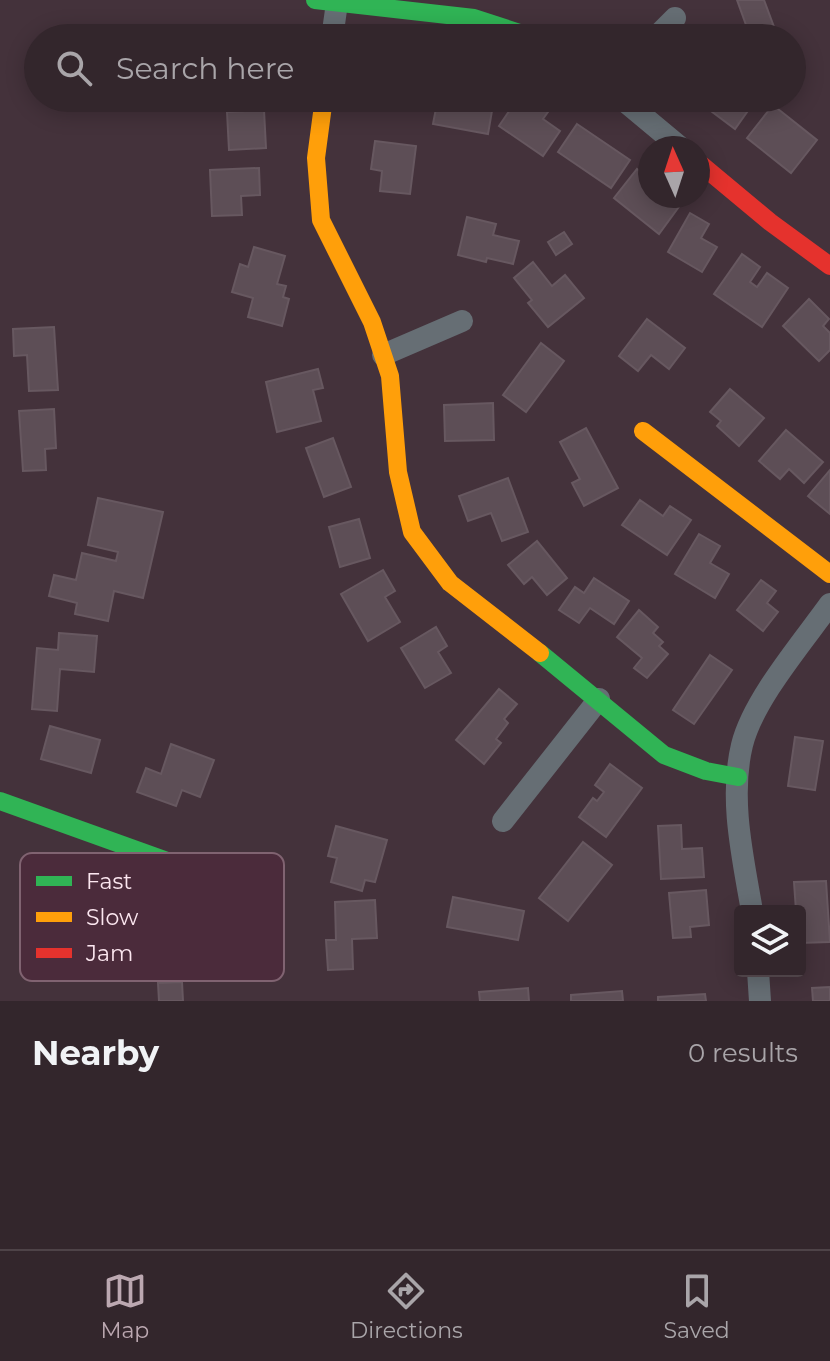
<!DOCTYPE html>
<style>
:root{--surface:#33262c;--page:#3b2e34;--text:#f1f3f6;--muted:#a9a5a9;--line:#4e4348;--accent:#bca8b1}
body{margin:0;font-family:Montserrat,sans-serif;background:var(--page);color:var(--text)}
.controls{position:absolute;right:24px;bottom:24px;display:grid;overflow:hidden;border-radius:8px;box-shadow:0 4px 20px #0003}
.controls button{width:72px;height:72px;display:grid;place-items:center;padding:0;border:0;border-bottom:2px solid var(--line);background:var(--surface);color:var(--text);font:40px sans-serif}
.compass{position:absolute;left:638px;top:136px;width:72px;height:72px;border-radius:50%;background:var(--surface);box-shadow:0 4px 20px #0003;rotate:357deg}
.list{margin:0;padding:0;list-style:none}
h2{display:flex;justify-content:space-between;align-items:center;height:104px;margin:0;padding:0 32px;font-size:34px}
h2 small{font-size:26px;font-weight:400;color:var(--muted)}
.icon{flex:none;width:44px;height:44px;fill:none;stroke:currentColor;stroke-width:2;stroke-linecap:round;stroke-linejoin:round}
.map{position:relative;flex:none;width:830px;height:1001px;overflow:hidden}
.search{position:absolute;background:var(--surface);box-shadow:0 4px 20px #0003;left:24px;right:24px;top:24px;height:88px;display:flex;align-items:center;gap:20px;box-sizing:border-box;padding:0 28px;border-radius:44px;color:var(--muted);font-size:30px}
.sheet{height:248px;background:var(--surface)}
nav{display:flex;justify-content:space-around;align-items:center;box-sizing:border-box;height:112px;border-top:2px solid var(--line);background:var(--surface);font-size:22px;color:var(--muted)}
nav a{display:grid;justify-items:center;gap:4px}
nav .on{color:var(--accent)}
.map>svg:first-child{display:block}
.building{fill:#5d4e56;stroke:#675860;stroke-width:2}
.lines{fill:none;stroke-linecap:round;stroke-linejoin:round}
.street{stroke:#666e74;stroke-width:22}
.fast{stroke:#30b455;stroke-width:18}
.slow{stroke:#ff9f0a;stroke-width:18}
.jam{stroke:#e5322d;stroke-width:18}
.key{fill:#4b2b3b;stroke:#806371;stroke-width:2}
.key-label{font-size:22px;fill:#fce7f0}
</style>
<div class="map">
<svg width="830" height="1001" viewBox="0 0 830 1001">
<rect width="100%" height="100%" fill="#44323b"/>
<g class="building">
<polygon points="737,0 764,0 774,27 750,36"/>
<polygon points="438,98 463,98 493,105 488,134 433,124"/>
<polygon points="518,98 548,98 555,102 543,119 560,131 543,156 499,126"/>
<polygon points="721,98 757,98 735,129 711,111"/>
<polygon points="773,105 817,140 791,173 747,138"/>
<polygon points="264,110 266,148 229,150 227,112"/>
<polygon points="577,124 630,160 611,188 558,152"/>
<polygon points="375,141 416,146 410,194 380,191 382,171 371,169"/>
<polygon points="259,168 260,195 241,196 242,215 212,216 210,170"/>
<polygon points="637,169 650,179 650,196 671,196 681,204 659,234 614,198"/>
<polygon points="690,213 709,224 701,238 717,247 702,272 668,252"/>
<polygon points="467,217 496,224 493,235 519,241 513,264 487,258 486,262 458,255"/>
<polygon points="564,232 572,244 556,255 548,242"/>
<polygon points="254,247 285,256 277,284 286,286 283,297 289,299 282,326 248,317 253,298 232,292 240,264 248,267"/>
<polygon points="742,254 760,267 750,282 757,287 767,273 788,288 762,327 714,294"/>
<polygon points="533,262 552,286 565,275 584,298 548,327 528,303 532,300 514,278"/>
<polygon points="809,299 829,319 823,326 830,333 830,350 819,361 783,326"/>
<polygon points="647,319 685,348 669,369 651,355 638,371 619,356"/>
<polygon points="54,327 58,390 29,391 27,355 14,356 13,329"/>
<polygon points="541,343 564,361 526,412 503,395"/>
<polygon points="318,369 323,388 313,390 321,421 277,432 266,382"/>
<polygon points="730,389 764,418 739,446 717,426 721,421 710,412"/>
<polygon points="493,403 494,440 445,441 444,405"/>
<polygon points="54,409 56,448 45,449 46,470 23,471 19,411"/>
<polygon points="586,428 618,488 584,506 572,483 580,479 560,442"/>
<polygon points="786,430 823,462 804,483 789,469 780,479 759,461"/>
<polygon points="333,438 351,487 324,497 306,448"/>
<polygon points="830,470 830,514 808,496"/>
<polygon points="508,478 528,532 502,541 491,513 468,521 459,496"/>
<polygon points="98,498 163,512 143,598 114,591 108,621 75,614 77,603 49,596 54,575 76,580 82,553 116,561 118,552 88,545"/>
<polygon points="640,500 663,516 670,506 691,520 667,555 622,525"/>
<polygon points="359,519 370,558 340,567 329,527"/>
<polygon points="699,534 720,546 710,563 729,574 715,598 675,574"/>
<polygon points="537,541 567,578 547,595 532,577 524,584 508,565"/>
<polygon points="383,570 395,591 385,597 400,622 368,641 341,594"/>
<polygon points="594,578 629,601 614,624 590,608 579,623 559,610 575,587 584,593"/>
<polygon points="761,580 776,591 767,603 778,612 763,631 737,610"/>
<polygon points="639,610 658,627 653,633 663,642 659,646 668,654 647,678 634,668 642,658 617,637"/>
<polygon points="436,627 447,646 438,652 451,673 425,688 401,648"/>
<polygon points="59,633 97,636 94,672 60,669 57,711 32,709 37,648 58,650"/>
<polygon points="710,655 732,670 694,724 673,710"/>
<polygon points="499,689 517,704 504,719 508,723 496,739 501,743 484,764 456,740"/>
<polygon points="50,726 100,740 91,773 41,759"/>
<polygon points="795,737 823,741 815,790 788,786"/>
<polygon points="171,744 214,760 200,797 182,790 176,806 137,792 146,768 161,774"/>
<polygon points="610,764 642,788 606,837 579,817 593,798 597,801 604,792 595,785"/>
<polygon points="681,825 682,849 702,848 704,877 661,879 658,826"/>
<polygon points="336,826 387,840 375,882 365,880 362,891 331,882 337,858 328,856"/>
<polygon points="583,842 612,865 568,921 539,898"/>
<polygon points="826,881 830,942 800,943 800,911 796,911 794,882"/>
<polygon points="706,890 709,925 690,927 691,937 673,938 669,893"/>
<polygon points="453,897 524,911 518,940 447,927"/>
<polygon points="375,900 377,938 352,939 353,969 328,970 326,940 336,940 335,902"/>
<polygon points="182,982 183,1001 159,1001 158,983"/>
<polygon points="830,987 830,1001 813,1001 812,988"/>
<polygon points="528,988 529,1001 480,1001 479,992"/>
<polygon points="622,991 623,1001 571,1001 571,995"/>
<polygon points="705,994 706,1001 658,1001 658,997"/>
</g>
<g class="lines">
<g class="street">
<polyline points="332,38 337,3"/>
<polyline points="655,38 675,18"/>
<polyline points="621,98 681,148"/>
<polyline points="383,355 462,321"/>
<polyline points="503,821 599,699"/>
<path d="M752,911c-9,-53 -23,-112 -10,-166 11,-45 60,-102 88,-141"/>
<polyline points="758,971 760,1001"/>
</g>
<g class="fast">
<polyline points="315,0 474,18 535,38"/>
<polyline points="540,653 664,755 706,771 738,777"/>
<polyline points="0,801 234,885 259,910"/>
</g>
<g class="slow">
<polyline points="324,98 316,158 321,220 372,322 390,376 398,472 412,532 450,583 540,653"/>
<polyline points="643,431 830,574"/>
</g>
<polyline class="jam" points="698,162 770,222 830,266"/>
</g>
<rect x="20" y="853" width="264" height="128" rx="12" class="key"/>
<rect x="36" y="876" width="36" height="10" fill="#30b455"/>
<rect x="36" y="912" width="36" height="10" fill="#ff9f0a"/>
<rect x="36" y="948" width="36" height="10" fill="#e5322d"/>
<g class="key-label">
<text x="86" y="889">Fast</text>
<text x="86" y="925">Slow</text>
<text x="86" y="961">Jam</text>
</g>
</svg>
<div class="controls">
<button><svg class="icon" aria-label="layers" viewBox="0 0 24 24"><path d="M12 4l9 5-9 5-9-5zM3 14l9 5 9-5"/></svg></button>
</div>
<svg class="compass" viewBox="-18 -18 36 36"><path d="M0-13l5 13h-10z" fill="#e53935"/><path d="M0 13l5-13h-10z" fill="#a9a5a9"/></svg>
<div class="search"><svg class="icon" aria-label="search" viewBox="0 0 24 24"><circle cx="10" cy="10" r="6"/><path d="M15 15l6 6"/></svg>Search here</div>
</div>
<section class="sheet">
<h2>Nearby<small>0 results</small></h2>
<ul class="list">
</ul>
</section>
<nav>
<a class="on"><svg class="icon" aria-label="map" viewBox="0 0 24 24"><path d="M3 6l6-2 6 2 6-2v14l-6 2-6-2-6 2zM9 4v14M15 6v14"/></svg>Map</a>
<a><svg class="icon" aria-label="directions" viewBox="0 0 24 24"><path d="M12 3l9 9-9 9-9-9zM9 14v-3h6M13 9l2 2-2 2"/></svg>Directions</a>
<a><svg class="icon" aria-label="saved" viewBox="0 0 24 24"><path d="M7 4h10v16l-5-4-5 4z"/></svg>Saved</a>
</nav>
